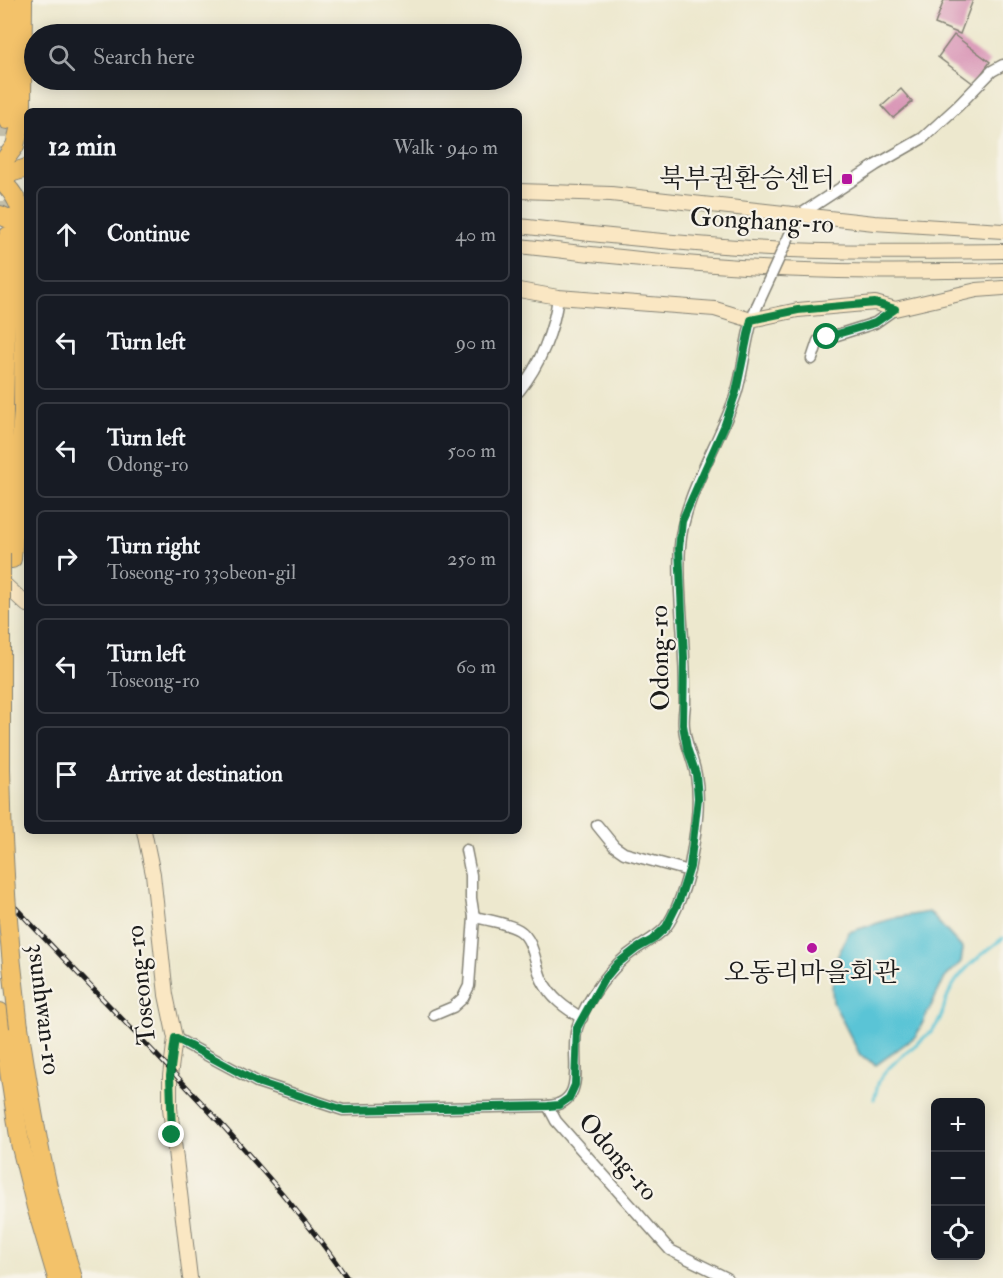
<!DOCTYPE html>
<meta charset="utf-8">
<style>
:root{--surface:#171b24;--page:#242831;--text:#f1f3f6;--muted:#9ea1a6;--line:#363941}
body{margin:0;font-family:"IM FELL Double Pica","Noto Serif KR",serif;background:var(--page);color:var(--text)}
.controls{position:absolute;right:18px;bottom:18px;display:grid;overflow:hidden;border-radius:9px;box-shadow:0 3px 15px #0003}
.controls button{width:54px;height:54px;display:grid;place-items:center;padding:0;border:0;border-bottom:2px solid var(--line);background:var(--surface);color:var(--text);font:30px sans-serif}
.stop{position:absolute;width:18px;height:18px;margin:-14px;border:4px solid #0b8043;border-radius:50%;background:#fff}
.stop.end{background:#0b8043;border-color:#fff;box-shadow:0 2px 6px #0008}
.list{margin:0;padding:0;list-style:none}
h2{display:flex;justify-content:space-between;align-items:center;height:78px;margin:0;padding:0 24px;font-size:26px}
h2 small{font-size:20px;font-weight:400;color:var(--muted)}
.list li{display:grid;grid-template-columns:39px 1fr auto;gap:18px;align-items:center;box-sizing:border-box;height:96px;margin:0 12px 12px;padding:0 12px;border:2px solid var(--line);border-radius:9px}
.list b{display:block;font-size:22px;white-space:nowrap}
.list p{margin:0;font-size:20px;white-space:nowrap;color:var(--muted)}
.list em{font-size:20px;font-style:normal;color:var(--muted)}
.icon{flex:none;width:33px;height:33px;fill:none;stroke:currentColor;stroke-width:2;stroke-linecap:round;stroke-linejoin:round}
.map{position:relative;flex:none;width:1003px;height:1278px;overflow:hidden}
.search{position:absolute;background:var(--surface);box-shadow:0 3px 15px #0003;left:24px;top:24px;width:498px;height:66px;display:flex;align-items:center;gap:15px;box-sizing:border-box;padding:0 21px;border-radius:33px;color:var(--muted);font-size:22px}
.panel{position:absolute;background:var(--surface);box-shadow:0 3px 15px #0003;left:24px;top:108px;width:498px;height:726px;border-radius:9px}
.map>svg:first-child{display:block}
.water{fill:#5ac4d6;stroke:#3b7079;stroke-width:1.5}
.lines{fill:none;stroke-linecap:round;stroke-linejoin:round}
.stream{stroke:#5ac4d6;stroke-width:3}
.building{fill:#d790b3}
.highway-tunnel{stroke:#c3bfaa;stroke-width:18;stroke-dasharray:18 9;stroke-linecap:butt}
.street-casing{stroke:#848275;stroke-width:13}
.secondary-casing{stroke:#848275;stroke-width:16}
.highway-casing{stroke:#848275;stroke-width:20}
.street{stroke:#fff;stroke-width:10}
.secondary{stroke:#fae7c3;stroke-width:14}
.highway{stroke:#f3c26a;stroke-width:18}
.rail-casing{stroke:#1c1c1c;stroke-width:5}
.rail{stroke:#f7f3e8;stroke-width:3;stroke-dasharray:9;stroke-linecap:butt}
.street-bridge-casing{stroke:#848275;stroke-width:13;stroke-linecap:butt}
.highway-bridge-casing{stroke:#848275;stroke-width:20;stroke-linecap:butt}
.street-bridge{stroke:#fff;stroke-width:10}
.highway-bridge{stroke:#f3c26a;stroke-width:18}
.route{stroke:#0b8043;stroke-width:8}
.poi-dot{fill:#b5179e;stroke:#f7f3e8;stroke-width:2}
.labels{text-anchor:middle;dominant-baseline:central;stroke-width:4.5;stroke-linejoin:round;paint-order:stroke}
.poi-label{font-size:26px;fill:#1c1c1c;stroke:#f7f3e8;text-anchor:end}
.street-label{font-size:26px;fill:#1c1c1c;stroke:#f7f3e8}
</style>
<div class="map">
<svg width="1003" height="1278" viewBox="0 0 1003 1278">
<rect width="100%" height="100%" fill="#f7f3e8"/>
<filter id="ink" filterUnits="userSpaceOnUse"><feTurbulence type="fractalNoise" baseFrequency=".0167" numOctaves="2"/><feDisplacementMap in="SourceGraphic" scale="12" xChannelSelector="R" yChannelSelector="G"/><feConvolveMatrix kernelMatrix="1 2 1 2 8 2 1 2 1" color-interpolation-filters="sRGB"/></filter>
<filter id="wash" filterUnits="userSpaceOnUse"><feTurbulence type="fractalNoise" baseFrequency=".008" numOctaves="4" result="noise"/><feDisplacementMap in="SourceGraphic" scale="24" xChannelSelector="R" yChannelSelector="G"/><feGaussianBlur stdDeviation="1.35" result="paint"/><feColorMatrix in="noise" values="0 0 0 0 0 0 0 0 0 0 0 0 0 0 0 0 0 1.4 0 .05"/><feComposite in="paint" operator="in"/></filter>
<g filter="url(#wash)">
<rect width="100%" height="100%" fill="#ede8ce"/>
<polygon class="water" points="929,912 963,949 961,962 945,978 916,1036 876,1065 860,1055 833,1002 832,988 835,962 849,932 894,918"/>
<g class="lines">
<path class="stream" d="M874,1099c2,-5 3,-13 5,-18 11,-20 41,-36 56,-54 9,-10 8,-23 14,-34 11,-24 34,-39 54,-55"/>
</g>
<g id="blocks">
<g class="building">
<polygon points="944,0 973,0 960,34 935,24"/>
<polygon points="954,35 990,62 974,84 938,57"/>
<polygon points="901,89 912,102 893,118 882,106"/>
</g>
</g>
</g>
<g filter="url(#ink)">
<use href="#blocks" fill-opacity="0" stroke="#848275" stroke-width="1.5"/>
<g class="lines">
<polyline class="highway-tunnel" points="7,120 8,232"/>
<g class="street-casing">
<g id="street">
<polyline points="791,232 801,214 876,165 923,138 958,106 992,71 1003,65"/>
<polyline points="812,359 818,341 875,323 895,309"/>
<path d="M519,391c21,-26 35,-61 39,-94"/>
<polyline points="597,825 614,846 624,853 689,871"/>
<path d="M474,917c14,3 33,6 45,13 15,9 16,35 23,50 9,18 23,28 40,38"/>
<polyline points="434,1015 453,1007 463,998 469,986 474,917 471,898 471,875 466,850"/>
<path d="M175,1038l82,44 86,28 205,-4c42,-3 21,-51 29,-78 8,-27 36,-64 59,-79 10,-7 21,-12 29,-21 11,-13 22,-46 25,-63 5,-28 11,-62 6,-90 -3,-17 -11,-31 -12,-48 -1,-8 0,-15 1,-23 0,-15 0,-30 -1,-45 -1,-37 -7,-76 -4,-113 3,-49 40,-104 56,-152 9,-29 9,-60 21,-88"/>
<polyline points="548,1106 556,1121 670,1250 727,1278"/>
</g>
</g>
<g class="secondary-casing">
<g id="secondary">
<polyline points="519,191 611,194 874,223 1003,231"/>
<path d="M519,226c77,9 155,17 232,22 84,5 168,4 252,3"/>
<path d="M519,246c80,9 161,18 242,22 80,5 161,4 242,2"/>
<polyline points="519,290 558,297 715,309 751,320 798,310 875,303 895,309 977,290 1003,288"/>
<polyline points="0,580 27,605"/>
<polyline points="144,831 153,874 166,995 175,1038 170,1076 170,1108 190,1278"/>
</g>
</g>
<g class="highway-casing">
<g id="highway">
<polyline points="6,0 7,120"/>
<polyline points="0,166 15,146 20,126 22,105 23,0"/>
<path d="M0,180c16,14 22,27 24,49l-1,182 -11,148"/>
<polyline points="0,180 10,173 27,168"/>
<polyline points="0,215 16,222 24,232"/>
<polyline points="1,542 8,236"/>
<polyline points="1,768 1,607"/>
<polyline points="0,1012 20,1143 36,1207 57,1278"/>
<path d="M19,1027c13,85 27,169 54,251"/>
</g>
</g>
<use href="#street" class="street"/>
<use href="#secondary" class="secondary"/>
<use href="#highway" class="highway"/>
<g class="rail-casing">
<path id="rail" d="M0,891c73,79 150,155 223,235 44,49 87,98 124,152"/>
</g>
<use href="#rail" class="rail"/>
<g class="street-bridge-casing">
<polyline id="street-bridge" points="757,306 791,232"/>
</g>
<g class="highway-bridge-casing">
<g id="highway-bridge">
<polyline points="1,607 1,553"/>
<path d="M1,768c1,87 7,173 18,259"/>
</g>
</g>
<use href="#street-bridge" class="street-bridge"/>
<use href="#highway-bridge" class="highway-bridge"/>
</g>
</g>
<g class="lines" filter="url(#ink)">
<polyline class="route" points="172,1135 170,1076 175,1038 257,1082 344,1110 548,1106 559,1105 569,1098 575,1085 577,1028 603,981 617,964 636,949 652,940 666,927 679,901 690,867 698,798 696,774 687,748 683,725 684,658 679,548 682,521 724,427 736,392 751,320 798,310 875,303 895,309 875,323 827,337"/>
</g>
<g class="poi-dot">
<rect x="841" y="173" width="12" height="12" rx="3"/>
<circle cx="812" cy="948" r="6"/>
</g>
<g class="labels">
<g class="poi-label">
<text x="835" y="179">북부권환승센터</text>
<text x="812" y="973" text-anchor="middle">오동리마을회관</text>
</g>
<g class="street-label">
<text transform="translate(762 221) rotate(3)">Gonghang-ro</text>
<text transform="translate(660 658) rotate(-91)">Odong-ro</text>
<text transform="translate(141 985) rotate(-96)">Toseong-ro</text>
<text transform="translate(44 1009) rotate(83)">3sunhwan-ro</text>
<text transform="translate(618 1157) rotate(49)">Odong-ro</text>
</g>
</g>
</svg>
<div class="controls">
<button>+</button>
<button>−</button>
<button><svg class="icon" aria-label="locate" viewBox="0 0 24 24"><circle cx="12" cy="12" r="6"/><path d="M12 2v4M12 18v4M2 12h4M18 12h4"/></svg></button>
</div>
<div class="stop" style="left:827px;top:337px"></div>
<div class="stop end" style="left:172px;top:1135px"></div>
<div class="search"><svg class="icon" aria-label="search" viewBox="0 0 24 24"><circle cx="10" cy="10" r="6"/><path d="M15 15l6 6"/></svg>Search here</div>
<section class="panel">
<h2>12 min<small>Walk · 940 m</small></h2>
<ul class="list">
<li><svg class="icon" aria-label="ahead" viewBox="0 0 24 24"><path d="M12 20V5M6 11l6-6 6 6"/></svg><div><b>Continue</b></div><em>40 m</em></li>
<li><svg class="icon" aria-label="left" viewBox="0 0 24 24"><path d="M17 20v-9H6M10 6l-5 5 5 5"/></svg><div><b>Turn left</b></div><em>90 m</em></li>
<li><svg class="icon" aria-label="left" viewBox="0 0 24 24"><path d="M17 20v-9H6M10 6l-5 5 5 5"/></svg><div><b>Turn left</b><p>Odong-ro</p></div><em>500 m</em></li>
<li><svg class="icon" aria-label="right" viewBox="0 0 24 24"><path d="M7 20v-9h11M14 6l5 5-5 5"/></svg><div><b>Turn right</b><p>Toseong-ro 330beon-gil</p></div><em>250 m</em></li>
<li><svg class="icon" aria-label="left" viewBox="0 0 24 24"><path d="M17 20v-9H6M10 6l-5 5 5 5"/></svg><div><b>Turn left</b><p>Toseong-ro</p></div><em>60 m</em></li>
<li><svg class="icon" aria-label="arrive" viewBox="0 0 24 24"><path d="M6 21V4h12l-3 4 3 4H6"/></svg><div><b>Arrive at destination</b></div></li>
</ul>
</section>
</div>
